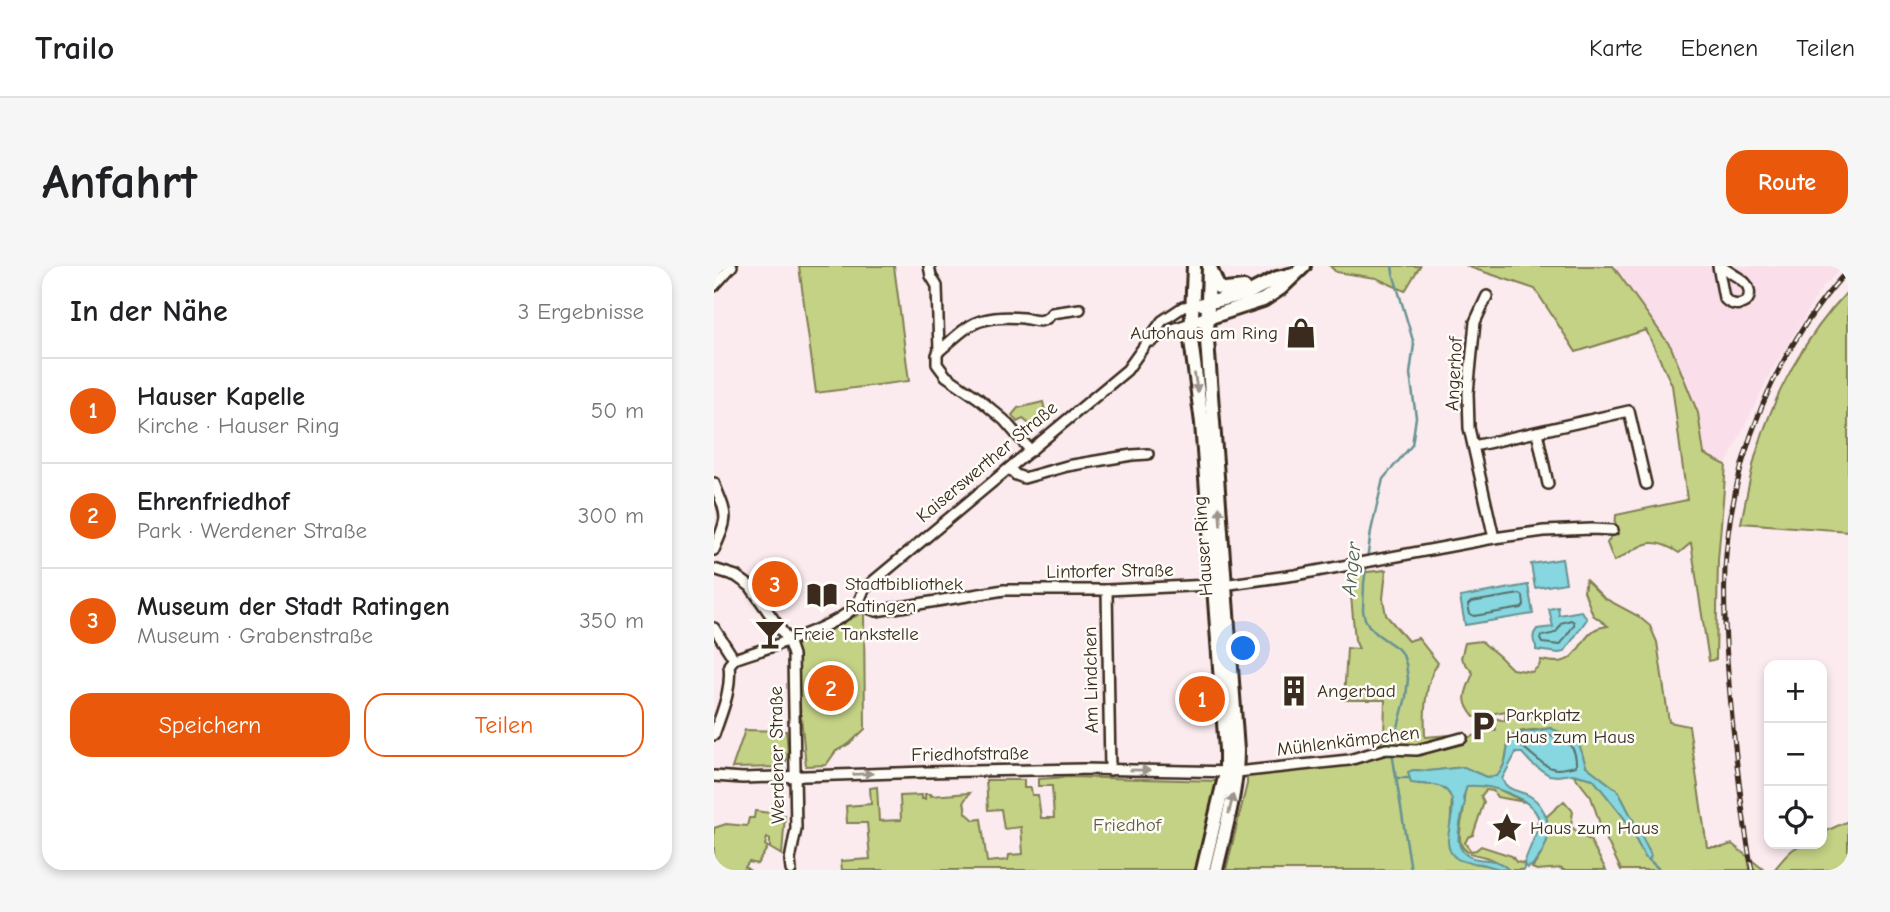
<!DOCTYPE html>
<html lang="de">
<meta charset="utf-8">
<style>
:root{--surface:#fff;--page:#f6f6f6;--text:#202124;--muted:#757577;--line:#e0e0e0;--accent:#ea580c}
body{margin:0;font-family:"Comic Neue",sans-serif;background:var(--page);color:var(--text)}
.controls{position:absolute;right:21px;bottom:21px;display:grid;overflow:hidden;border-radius:14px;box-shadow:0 4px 10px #0003}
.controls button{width:63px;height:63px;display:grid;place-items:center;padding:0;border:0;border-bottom:2px solid var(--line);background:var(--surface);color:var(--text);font:35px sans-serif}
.you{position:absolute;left:530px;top:383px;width:24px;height:24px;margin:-18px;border:5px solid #fff;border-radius:50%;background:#1a73e8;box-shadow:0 0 0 10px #1a73e833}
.badge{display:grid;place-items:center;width:46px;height:46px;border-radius:50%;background:var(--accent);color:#fff;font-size:23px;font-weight:700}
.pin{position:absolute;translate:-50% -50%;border:4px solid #fff;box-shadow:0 2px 7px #0006}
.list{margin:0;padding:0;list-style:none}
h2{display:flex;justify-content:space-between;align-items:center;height:91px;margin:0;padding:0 28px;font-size:30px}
h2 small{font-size:23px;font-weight:400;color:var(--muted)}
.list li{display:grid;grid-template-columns:46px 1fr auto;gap:21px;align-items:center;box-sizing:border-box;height:105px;padding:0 28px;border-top:2px solid var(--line)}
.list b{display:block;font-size:26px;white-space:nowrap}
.list p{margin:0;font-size:23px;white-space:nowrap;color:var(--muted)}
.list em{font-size:23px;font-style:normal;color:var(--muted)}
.actions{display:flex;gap:14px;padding:21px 28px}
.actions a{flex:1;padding:16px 0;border:2px solid var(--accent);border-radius:21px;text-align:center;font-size:24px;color:var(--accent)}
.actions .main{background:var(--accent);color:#fff}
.icon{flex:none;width:38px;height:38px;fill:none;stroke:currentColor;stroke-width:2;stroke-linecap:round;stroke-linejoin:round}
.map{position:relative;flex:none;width:1134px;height:604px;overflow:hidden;border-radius:21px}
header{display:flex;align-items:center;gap:42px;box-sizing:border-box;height:98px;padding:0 35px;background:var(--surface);border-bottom:2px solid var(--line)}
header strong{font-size:33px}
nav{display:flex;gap:38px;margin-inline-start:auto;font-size:24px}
.intro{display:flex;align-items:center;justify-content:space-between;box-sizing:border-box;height:168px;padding:0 42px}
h1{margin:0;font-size:49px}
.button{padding:18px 32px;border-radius:21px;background:var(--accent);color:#fff;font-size:24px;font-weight:700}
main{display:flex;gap:42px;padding:0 42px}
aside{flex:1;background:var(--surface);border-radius:21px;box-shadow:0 4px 10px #0003}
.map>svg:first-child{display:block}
.built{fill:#fadfea}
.green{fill:#c4d286;stroke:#807e52;stroke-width:2}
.water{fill:#86d7df;stroke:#689292;stroke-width:2}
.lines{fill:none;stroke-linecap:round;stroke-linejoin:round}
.shore{stroke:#596f6b;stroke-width:2}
.stream{stroke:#689292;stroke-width:2.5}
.minor-casing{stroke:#3b2a1e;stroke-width:14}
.secondary-casing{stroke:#3b2a1e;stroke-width:18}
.minor{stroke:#fdfcf7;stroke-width:9}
.secondary{stroke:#fdfcf7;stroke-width:12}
.rail-casing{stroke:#3b2a1e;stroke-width:5}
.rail{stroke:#fdfcf7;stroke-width:2.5;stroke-dasharray:8;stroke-linecap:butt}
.oneway{fill:#9c938a}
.labels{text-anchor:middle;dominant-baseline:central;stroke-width:5;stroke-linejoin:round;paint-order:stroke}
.poi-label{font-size:19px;fill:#3b2a1e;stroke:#fdfcf7;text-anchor:start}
.street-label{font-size:19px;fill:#3b2a1e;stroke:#fdfcf7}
.park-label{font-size:19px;fill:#645c3d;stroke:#fdfcf7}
.water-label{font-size:21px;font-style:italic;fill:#525e58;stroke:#fdfcf7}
</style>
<header>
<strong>Trailo</strong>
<nav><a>Karte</a><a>Ebenen</a><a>Teilen</a></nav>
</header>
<div class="intro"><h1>Anfahrt</h1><a class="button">Route</a></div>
<main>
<aside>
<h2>In der Nähe<small>3 Ergebnisse</small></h2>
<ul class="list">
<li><span class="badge">1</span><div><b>Hauser Kapelle</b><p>Kirche · Hauser Ring</p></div><em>50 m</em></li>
<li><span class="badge">2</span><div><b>Ehrenfriedhof</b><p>Park · Werdener Straße</p></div><em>300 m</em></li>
<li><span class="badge">3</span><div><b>Museum der Stadt Ratingen</b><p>Museum · Grabenstraße</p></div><em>350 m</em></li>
</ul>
<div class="actions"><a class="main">Speichern</a><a>Teilen</a></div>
</aside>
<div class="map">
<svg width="1134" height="604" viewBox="0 0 1134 604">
<rect width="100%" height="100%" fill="#fbebef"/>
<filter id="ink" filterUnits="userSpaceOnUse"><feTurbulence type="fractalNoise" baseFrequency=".0143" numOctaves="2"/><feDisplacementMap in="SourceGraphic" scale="14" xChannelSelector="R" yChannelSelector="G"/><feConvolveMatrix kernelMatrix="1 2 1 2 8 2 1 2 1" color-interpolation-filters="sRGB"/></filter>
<g filter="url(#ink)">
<polygon class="built" points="899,0 1130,0 1108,22 1058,104 1012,199 990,188 984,147 957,81"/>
<g class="green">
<polygon points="85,0 180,0 195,115 102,127"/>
<polygon points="616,0 706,0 691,25 662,12 622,6"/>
<path d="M752,0h147l58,81 27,66 6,41 22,11 -8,95 -2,99 -7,2 -18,-118 -12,10c-31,-20 -37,-6 -65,8l-7,-18 8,-13 1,-15 71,-15 -15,-115 -26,-55 -70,22 -41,-63z"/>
<path d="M1134,25v240l-107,-8c5,-23 9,-47 15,-69 18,-60 49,-118 92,-163z"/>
<polygon points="329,136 332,149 326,152 323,158 318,160 309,153 303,156 298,149 304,142"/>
<path d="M672,304l-3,29 3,16 22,26 10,-3 20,25c-14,20 -14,51 -13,74l25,-2 4,6 42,-11 -2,-12 11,3 1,-10 -32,6c-15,-18 -8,-24 -1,-44l-12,-15 4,-15 16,-2 18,15 13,13 20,3 7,-6 2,-6c5,1 12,2 17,2 20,-1 23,-25 38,-33 4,-2 8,-2 12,-3l-15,-11 -9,-24 2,-11 18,18 34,18 12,10 7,16 12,80 20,4 18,121h16l9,-3 32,26h-143l-19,-40 -11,-33 -18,-23 20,5 32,40 20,38 4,-6 -31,-60 -32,-25 -7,-22 -8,-7 -21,-9c-10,3 -27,0 -35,6 -12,8 -5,29 -18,42l-11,1 -22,-10 -35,4 -16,-1 5,14 20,1 9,6 5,7 -3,50 18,14 26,4 8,4h-275l21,-86v-13l102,-11 43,-13 -13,-2 5,-7 1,-38h-41l3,-52 12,1 -4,-9 -6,-66z"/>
<polygon points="150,346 151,463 135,478 122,485 112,499 92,500 80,380"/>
<path d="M31,464l41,1c1,11 5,28 -4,36l-50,1z"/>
<polygon points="355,511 503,515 482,604 128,604 127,595 156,593 153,557 133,557 132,540 157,538 156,522 163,521 165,555 187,554 186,530 208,529 208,533 211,533 211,528 217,528 217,530 256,527 250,535 252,547 260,554 267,553 273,596 294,594 295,589 309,588 307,561 290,563 287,543 274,544 272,514 310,514 310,522 317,522 318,529 324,529 327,552 340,552 338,520 324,520 324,513"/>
<path d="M764,519l6,2h10l31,15 -28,-5 -4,-6 -7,-1 -5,6 3,6 -11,33 -5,2 -3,6 6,8 5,-1 5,-4 31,10 4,6 6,1 3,3 -1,4h-15c-30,-27 -59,0 -46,-56 2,-10 -1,-18 4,-28z"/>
<path d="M850,535l9,10 -2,15 8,8 11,6 16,30h-44v-2l-25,2 -5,-2c11,-14 21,-34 14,-51z"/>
<polygon points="41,545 71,549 68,589 56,582 56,573 53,572 51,579 54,581 43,598 35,596 31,601 35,604 0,604 0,562 12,558 33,560 35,552 40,552"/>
<path d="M1134,555v49h-74c19,-22 17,-26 48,-26v-11z"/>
</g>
<g class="water">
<polygon points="848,293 852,317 821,322 817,298"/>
<polygon points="814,319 819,348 751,359 746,331"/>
<path d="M844,341l1,8 22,-4 6,8 -23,33 -5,1 -23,-3v-4c-4,-6 -4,-11 1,-17l16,-2 -4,-18z"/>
<path d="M836,462l21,9 8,7 7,22 32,25 31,60 2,5 -2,4 -4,-3 -20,-38 -32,-40 -20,-5 -16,2 -8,-1 -17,-11 -10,-11h-6l-14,26c7,14 16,10 28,17 16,10 23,33 15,50 -4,9 -9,18 -17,22l-4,-5 14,-35 -1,-5 2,-4c-8,-23 -49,-35 -72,-33l-4,12 2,4c-4,20 -18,52 13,57 14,2 19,0 31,11 -10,0 -18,-4 -27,-6 -8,-1 -19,-1 -26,-6 -21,-16 8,-50 -9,-67 -9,-9 -24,-6 -36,-8l-3,-11 5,-2 16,1 35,-4 22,10 11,-1c9,-10 11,-24 11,-37 13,-10 27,-6 42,-11z"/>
</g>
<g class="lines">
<g class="shore">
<polygon points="806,328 809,330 810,339 808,342 760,350 756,348 754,339 757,336"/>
<path d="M857,354l3,2v3l-14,20 -18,-2 -2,-4 1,-3c13,-3 15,0 20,-13z"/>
<path d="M836,469c18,5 27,12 26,31 -7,1 -17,5 -24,2 -12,-3 -23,-18 -34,-24l1,-4c10,-4 21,-2 31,-5z"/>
</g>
<g class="stream">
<polyline points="678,0 679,7 700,78 696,108 702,151 698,179 669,213 657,265 650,317 649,345 651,353 655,360 663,368 683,382 689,389 692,398 694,413 692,431 679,480"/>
<polyline points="678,486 697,604"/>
<polyline points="682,512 695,512"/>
<polyline points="935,594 946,604"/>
<polyline points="810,604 811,600"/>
</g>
<g class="minor-casing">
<g id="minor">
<polyline points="215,0 217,10 223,20 225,85 223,89 223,98 232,110 264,132 290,154 317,185"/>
<path d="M1004,0l6,32c11,13 31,5 24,-11 -4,-9 -20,-14 -27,-21"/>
<polyline points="0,20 18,0"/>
<polyline points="773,30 761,56 754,127 755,162 780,272"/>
<path d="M438,75c12,-10 24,-13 39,-18"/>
<path d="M225,85c14,-11 27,-27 45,-31 11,-3 28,-3 39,-2 12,2 20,7 29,-5l28,-4"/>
<polyline points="823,166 834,218"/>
<polyline points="760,180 915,145 932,218"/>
<polyline points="296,203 302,209 310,212 353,200 418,189 434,188"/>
<path d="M0,217c14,35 15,32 0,67"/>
<polyline points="0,303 22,310 36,320 74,374 79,389 82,563 76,594 77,604"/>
<polyline points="393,324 396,504"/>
<polyline points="143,338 162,345 290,324 393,324 516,318 581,309 780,272 830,265 878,263 899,264"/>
<polyline points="0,362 20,393"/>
<path d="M0,469c8,-24 18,-45 15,-70l5,-6c29,-10 106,-32 123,-55 3,-4 5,-10 7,-15l263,-219 35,-49 21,-14 9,-1"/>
<polyline points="0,510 29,512 212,506 369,503 523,506 635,494 672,483 703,484 748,472"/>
</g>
</g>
<g class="secondary-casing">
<g id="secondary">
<polyline points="480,0 477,74 488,157 512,484 512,507 489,604"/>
<path d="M495,0l-2,74 30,410c0,41 -12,80 -21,120"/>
<polyline points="497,4 504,21 512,24 530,22"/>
<polyline points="488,38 532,28 563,12 580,8"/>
<polyline points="487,54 549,34 567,22 590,0"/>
</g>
</g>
<use href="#minor" class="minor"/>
<use href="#secondary" class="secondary"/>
<g class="rail-casing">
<path id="rail" d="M1038,604c-9,-47 -14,-95 -19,-142 -5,-53 -10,-106 -8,-159 6,-110 49,-218 123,-299"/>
</g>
<use href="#rail" class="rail"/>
</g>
<defs><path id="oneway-solid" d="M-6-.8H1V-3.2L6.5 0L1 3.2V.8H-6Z" transform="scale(1.75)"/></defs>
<g class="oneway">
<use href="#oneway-solid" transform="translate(482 117) rotate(81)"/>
<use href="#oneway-solid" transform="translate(506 250) rotate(-94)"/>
<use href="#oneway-solid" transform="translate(426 504) rotate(1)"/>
<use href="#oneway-solid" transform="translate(149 508) rotate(-2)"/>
<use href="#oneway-solid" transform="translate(517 538) rotate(-77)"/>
</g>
</g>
<defs>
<g id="shop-bare" transform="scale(2.415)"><path d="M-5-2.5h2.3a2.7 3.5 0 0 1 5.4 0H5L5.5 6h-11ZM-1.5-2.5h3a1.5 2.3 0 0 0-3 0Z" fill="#3b2a1e" stroke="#fdfcf7" stroke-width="2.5" paint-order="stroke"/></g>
<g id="library-bare" transform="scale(2.415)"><path d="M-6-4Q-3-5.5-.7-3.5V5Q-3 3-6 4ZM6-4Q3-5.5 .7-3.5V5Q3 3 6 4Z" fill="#3b2a1e" stroke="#fdfcf7" stroke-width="2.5" paint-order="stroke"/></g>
<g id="bar-bare" transform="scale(2.415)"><path d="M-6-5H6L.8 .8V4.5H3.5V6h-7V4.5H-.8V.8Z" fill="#3b2a1e" stroke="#fdfcf7" stroke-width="2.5" paint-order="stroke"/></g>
<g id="building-bare" transform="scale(2.415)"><path d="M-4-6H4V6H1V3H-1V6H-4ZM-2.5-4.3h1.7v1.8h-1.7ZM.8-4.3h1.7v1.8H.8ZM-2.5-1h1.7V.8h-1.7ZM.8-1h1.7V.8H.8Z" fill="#3b2a1e" stroke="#fdfcf7" stroke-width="2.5" paint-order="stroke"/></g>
<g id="parking-bare" transform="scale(2.415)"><path d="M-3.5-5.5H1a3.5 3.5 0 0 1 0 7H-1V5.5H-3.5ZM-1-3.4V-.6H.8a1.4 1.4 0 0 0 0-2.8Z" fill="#3b2a1e" stroke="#fdfcf7" stroke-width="2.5" paint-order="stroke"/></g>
<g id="sight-bare" transform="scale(2.415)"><path d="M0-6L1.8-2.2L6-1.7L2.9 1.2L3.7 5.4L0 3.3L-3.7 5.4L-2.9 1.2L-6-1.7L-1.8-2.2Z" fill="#3b2a1e" stroke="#fdfcf7" stroke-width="2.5" paint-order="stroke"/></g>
</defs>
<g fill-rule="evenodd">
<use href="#shop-bare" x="587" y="67"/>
<use href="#library-bare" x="108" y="329"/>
<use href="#bar-bare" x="56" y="368"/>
<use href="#building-bare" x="580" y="425"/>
<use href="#parking-bare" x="769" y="460"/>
<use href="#sight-bare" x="793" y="562"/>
</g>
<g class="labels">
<g class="poi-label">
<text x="564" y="67" text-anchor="end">Autohaus am Ring</text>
<text x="131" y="318">Stadtbibliothek<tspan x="131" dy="22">Ratingen</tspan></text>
<text x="79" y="368">Freie Tankstelle</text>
<text x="603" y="425">Angerbad</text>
<text x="792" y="449">Parkplatz<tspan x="792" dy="22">Haus zum Haus</tspan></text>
<text x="816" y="562">Haus zum Haus</text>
</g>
<g class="street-label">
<text transform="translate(740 108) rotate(-87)">Angerhof</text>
<text transform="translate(273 196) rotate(-40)">Kaiserswerther Straße</text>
<text transform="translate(489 280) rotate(-94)">Hauser Ring</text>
<text transform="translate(396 305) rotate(-1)">Lintorfer Straße</text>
<text transform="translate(377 414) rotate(-91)">Am Lindchen</text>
<text transform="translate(634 475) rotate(-7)">Mühlenkämpchen</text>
<text transform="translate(256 488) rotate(-1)">Friedhofstraße</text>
<text transform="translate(63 489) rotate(-91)">Werdener Straße</text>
</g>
<g class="park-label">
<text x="413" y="559">Friedhof</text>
</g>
<g class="water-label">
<text transform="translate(637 303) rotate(-84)">Anger</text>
</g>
</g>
</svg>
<div class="controls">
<button>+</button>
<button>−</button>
<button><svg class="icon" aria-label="locate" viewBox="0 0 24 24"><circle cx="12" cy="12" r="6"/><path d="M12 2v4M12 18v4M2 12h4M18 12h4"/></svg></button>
</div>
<div class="you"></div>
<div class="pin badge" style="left:488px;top:433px">1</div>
<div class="pin badge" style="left:117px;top:422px">2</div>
<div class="pin badge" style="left:61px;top:318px">3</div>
</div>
</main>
